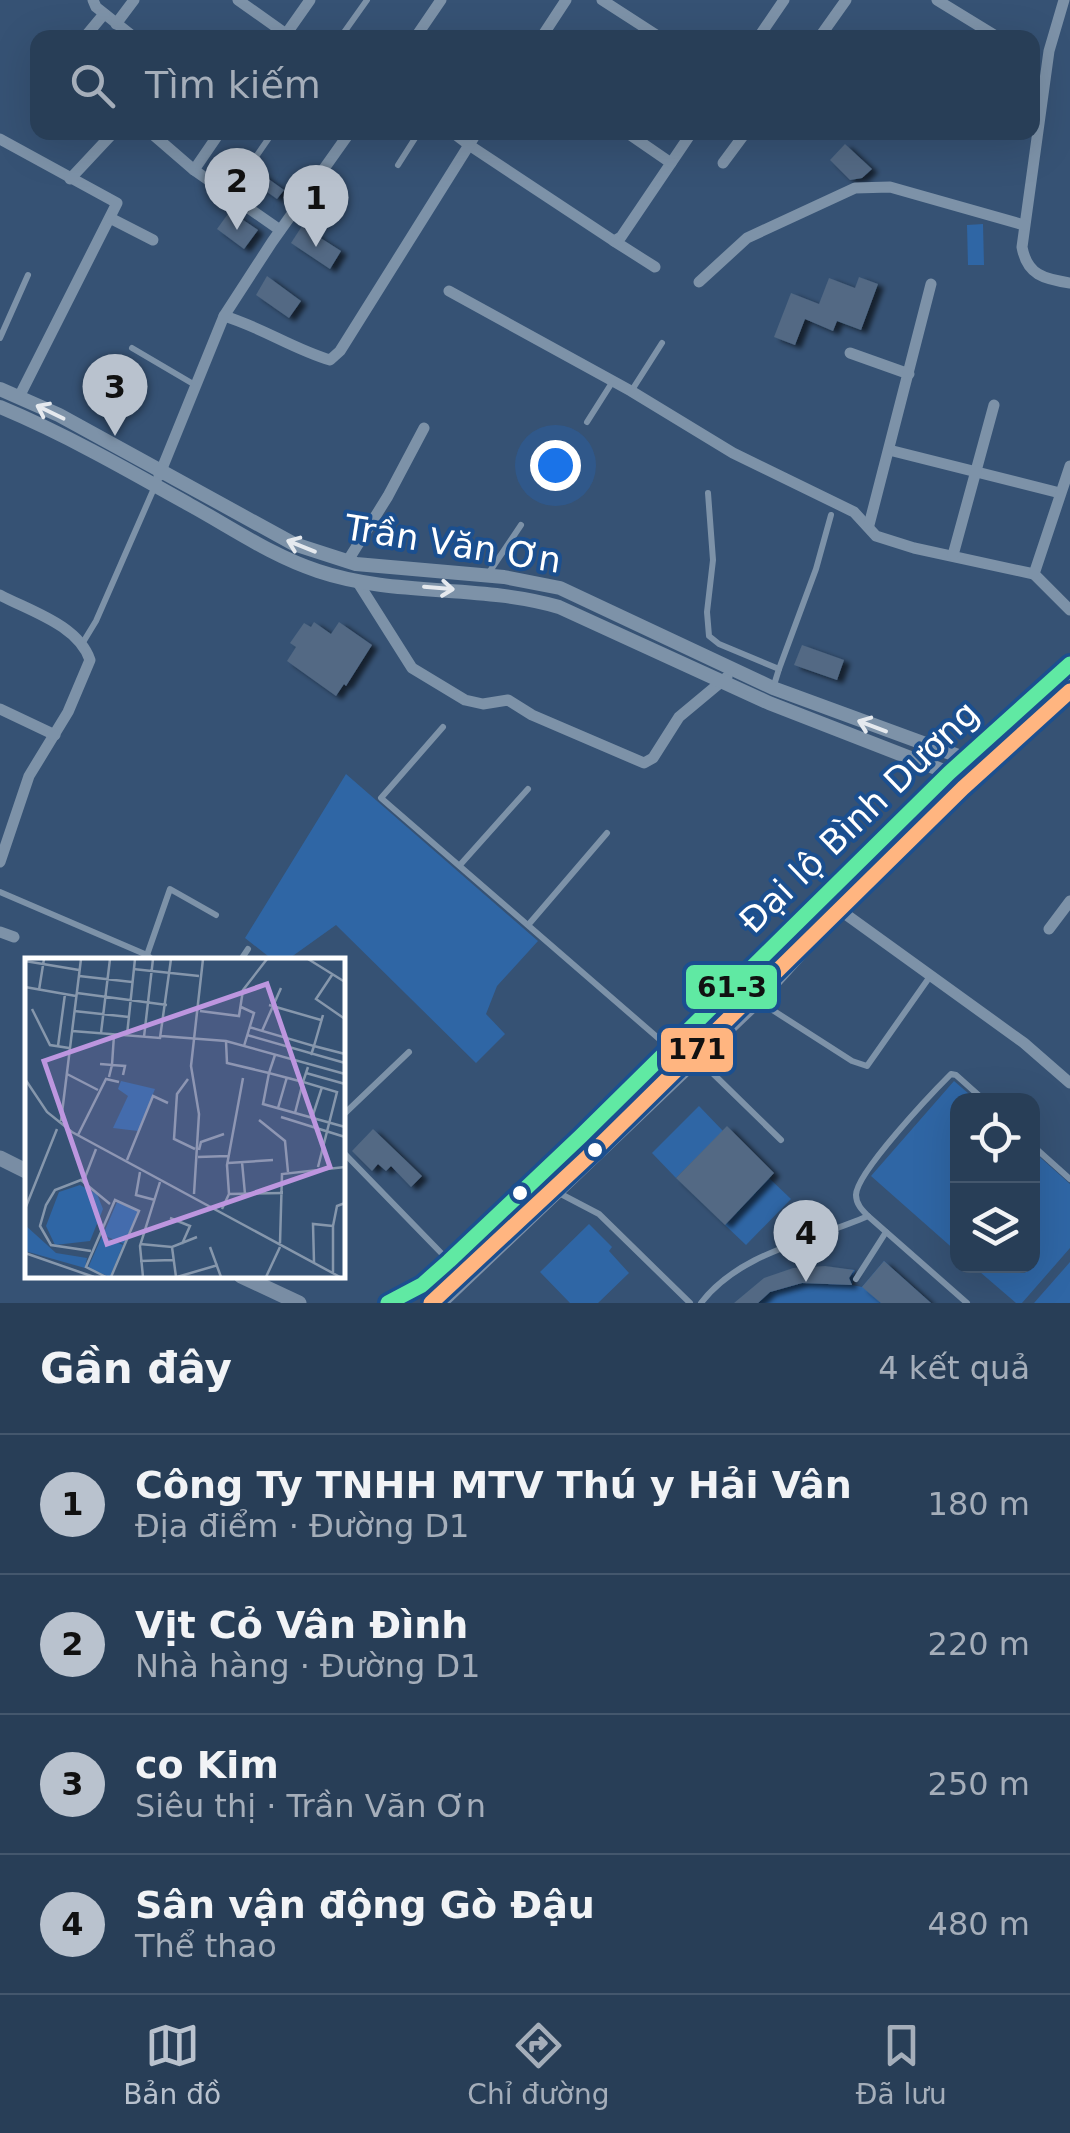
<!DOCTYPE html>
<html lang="vi">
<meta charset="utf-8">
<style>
:root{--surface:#283e57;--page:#344961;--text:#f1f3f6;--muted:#a5aeba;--line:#44576d;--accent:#b9c2ce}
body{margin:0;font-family:"DejaVu Sans",sans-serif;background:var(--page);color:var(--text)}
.controls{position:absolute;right:30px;bottom:30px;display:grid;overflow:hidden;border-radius:20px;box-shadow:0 10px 40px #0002}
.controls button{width:90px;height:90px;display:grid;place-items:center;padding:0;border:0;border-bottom:2px solid var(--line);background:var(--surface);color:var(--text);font:50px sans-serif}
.you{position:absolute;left:555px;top:465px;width:35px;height:35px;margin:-25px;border:8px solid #fff;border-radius:50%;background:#1a73e8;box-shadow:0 0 0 15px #1a73e833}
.badge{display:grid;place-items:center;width:65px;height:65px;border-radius:50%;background:var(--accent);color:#111;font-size:32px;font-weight:700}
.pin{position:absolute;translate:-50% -82px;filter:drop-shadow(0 2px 5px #0008)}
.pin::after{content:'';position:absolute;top:52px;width:35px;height:30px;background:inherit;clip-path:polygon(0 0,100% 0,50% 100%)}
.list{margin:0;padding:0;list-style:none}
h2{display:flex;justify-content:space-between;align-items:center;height:130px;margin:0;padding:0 40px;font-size:42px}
h2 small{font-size:32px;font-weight:400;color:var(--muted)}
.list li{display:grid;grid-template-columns:65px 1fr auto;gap:30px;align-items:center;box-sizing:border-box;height:140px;padding:0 40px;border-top:2px solid var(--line)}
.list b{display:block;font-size:38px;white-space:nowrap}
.list p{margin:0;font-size:32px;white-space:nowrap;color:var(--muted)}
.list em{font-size:32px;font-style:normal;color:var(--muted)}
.icon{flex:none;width:55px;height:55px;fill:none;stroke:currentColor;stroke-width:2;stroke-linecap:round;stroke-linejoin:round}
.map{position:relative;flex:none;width:1070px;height:1303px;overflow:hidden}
.search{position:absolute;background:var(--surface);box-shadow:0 10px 40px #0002;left:30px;right:30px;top:30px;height:110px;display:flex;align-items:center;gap:25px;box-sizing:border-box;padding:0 35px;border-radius:20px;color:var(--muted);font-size:38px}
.sheet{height:690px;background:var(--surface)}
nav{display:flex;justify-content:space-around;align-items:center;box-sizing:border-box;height:140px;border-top:2px solid var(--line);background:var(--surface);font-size:28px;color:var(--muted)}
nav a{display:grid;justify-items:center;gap:5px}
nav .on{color:var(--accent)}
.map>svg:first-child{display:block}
.green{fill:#2f66a5}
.building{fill:#526984;filter:url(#shadow)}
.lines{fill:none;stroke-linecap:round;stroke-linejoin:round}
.service{stroke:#7d92a8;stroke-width:6}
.minor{stroke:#7d92a8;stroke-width:11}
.tertiary{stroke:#7d92a8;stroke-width:14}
.secondary{stroke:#798da4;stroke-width:15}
.trunk{stroke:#7e90a7;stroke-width:20}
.bus-1-casing{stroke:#1b4f8f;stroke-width:22}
.bus-2-casing{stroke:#1b4f8f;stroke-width:22}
.bus-1{stroke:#60e9a3;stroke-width:15}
.bus-2{stroke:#ffb580;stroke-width:15}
.oneway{stroke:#e5e9ee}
.bus-dot{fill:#fff;stroke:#1b4f8f;stroke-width:4}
.labels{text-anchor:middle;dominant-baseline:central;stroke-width:8;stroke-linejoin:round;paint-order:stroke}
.street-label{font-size:35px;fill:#fff;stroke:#1b4f8f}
.inset-road{fill:none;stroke:#8697ac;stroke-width:2.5}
.view{fill:#bd96df;fill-opacity:0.15;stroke:#bd96df;stroke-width:5}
.inset-edge{fill:none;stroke:#fff;stroke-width:5}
.line-badge{stroke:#1b4f8f;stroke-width:4}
.pale-badge-label{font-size:28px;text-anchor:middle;font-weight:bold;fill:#111}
</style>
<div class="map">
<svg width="1070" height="1303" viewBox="0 0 1070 1303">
<defs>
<filter id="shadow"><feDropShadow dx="6" dy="3.5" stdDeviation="2.5" flood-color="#0009"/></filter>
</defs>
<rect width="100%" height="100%" fill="#365274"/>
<g class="green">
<polygon points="983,224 984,265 968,265 967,225"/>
<polygon points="346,774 538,941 497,986 486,1014 505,1034 476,1063 336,925 287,960 273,960 245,938"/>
<polygon points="954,1081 976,1100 958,1100 957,1252 871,1176"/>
<polygon points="699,1106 723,1131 676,1178 652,1153"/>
<polygon points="1033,1151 1070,1184 1070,1248 1022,1303 1016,1303 973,1266 1032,1266"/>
<polygon points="769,1178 791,1199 746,1245 725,1225"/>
<polygon points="589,1224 612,1247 609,1251 629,1273 598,1303 570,1303 540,1272"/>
<polygon points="884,1261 931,1303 736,1303 825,1267 855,1270 852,1285 862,1287"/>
<polygon points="1070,1262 1070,1303 1034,1303"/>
</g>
<g class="building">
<polygon points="845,144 872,169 862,178 850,180 830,160"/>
<polygon points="256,170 284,190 277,199 250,180"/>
<polygon points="230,211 258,230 244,249 217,229"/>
<polygon points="302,226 341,251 330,269 291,243"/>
<polygon points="267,276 301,301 289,318 256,295"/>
<polygon points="859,277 878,284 861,330 837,321 833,331 805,319 795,345 774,337 791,293 819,304 829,278 855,288"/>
<polygon points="314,622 331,634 339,622 372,645 346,686 344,684 336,696 287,661 296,647 290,643 304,623 311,627"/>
<polygon points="802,645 844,660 837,680 794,665"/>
<polygon points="727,1126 774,1173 725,1225 676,1178"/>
<polygon points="373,1129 422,1176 411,1187 391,1166 386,1171 378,1164 372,1171 352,1151"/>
<polygon points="884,1261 931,1303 881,1303 862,1287"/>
<polygon points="825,1266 854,1270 849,1278 852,1285 802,1283 770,1292 758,1303 734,1303 764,1278 793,1268"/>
</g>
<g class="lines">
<g class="service">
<polyline points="340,38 367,0"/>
<polyline points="398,165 419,132"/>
<polyline points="230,194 273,132"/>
<polyline points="0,338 28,275"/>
<polyline points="132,348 195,385"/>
<polyline points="632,390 662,343"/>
<polyline points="587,422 613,381"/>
<polyline points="708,493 713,560 707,612 709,636 719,644 779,669 774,685"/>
<polyline points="488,574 521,525"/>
<polyline points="82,644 96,621 155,486"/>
<polyline points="779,669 816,569 831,515"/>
<polyline points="443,727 381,798 665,1044"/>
<polyline points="460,865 528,789"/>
<polyline points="0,892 147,955 144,961"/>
<polyline points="529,924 607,833"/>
<polyline points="154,961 147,955 170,889 216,915"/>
<polyline points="240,961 248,949"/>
<polyline points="760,1002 852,1061 867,1066 931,975"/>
<polyline points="698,1059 781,1140"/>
<polyline points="342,1116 409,1052"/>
<polyline points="1032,1145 1070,1179"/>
<polyline points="342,1151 448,1260"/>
<polyline points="557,1192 599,1214 690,1303"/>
<polyline points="856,1279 886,1232"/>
<path d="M701,1303c39,-51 110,-62 167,-87"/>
<path d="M967,1303l-99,-87c-6,-6 -12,-12 -12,-21 0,-22 76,-102 95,-121l5,1 28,25"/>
</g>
<g class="minor">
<polyline points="93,0 96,7 135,38"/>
<polyline points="238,0 286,34"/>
<polyline points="602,0 661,38"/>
<polyline points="937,0 999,38"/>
<path d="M1064,0l-15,51 -27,196c5,28 22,32 48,36"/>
<polyline points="116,24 134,0"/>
<polyline points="284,37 310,0"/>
<polyline points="84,38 104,14"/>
<polyline points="415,38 441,0"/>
<polyline points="541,38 566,0"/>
<polyline points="758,38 784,0"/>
<polyline points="819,38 846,0"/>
<polyline points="150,132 194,170 280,230"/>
<polyline points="477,132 469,145 614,241 621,237 692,132"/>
<polyline points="626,132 671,163"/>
<polyline points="0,139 117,203 19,397"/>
<polyline points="723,163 746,132"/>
<polyline points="194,170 220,132"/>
<polyline points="70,179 114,132"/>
<polyline points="110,218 153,240"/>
<polyline points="614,241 655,267"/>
<polyline points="699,282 747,238 855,188 890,187 1024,225"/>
<polyline points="449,291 631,391 733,453 854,512 876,536 914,548 1034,574"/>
<path d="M224,316c37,11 69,33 106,44l10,-9 129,-206 -17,-13"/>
<polyline points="850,353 909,374"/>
<polyline points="889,450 1060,493"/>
<polyline points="1070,466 1034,574 1070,610"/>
<polyline points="159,476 224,316 272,242 350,132"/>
<polyline points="869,525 931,284"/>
<polyline points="953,555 994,405"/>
<polyline points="347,562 388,496 424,428"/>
<polyline points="357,581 412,668 465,700 483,704 508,700 532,715 644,763 653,758 679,717 727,677"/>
<path d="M0,595c30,16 78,30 90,65l-22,52 -39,64 -29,86"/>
<polyline points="0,709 55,735"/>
<polyline points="837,908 1024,1043 1070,1083"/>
<polyline points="1049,929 1070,901"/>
<polyline points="0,932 14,937"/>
</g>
<g class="tertiary">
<polyline points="0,389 59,415 294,544 356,564 504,577 560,588 773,688 964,758"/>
<path d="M0,407c65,27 128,63 190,98 42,23 82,51 128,66 77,26 163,13 241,36l210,96 180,70"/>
</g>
<g class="secondary">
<polyline points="0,1158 28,1172"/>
<polyline points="241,1276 299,1303"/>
</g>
<g class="trunk">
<polyline points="388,1303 422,1285 449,1261 581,1136 949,773 1070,664"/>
<polyline points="436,1303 755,999 837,908 1001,746 1070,686"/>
</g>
<g class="bus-1-casing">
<polyline id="bus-1" points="388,1303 422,1285 449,1261 581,1136 949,773 1070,664"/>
</g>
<g class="bus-2-casing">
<polyline id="bus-2" points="431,1303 595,1150 963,788 1070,691"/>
</g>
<use href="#bus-1" class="bus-1"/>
<use href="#bus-2" class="bus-2"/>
</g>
<defs><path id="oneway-shaft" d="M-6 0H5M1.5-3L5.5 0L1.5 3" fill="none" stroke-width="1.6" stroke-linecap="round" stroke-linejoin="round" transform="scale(2.5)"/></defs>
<g class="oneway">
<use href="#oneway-shaft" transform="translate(50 412) rotate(-154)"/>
<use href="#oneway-shaft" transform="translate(301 546) rotate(-158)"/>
<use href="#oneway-shaft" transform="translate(439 588) rotate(5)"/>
<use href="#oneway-shaft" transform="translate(872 726) rotate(-159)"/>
</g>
<g class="bus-dot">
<circle cx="595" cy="1150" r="9"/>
<circle cx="520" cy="1193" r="9"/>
</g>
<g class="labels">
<g class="street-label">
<text transform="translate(453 544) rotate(9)">Trần Văn Ơn</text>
<text transform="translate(859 817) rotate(-44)">Đại lộ Bình Dương</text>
</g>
</g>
<g transform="translate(25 958)">
<rect width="320" height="320" fill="#365274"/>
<path d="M96,123l34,8 -17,42 -25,-3 15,-32 -10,-7zM55,227l17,9 6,15 -13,32 -35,4 -9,-19 13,-34zM92,244l21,9 -14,33 -21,-9zM0,267l31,28 31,5 -2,10 -60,-17zM77,278l21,9 -13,32 -22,-9z" fill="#2f66a5"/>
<path class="inset-road" d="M283,1l37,23M0,3l54,9M108,11l66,7M307,17l-16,24 29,20M54,18l53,6M0,29l51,9M14,32l5,-31M52,35l90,12M244,47l52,15M216,49l13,6 -10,33M7,51l18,36 19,3M49,53l55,6M175,53l39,5 4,-26 24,-31M298,57l-9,31 31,8M224,69l65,19 -3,9M47,73l88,7 11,-79M237,73l19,-43M76,75l9,-74M102,77l8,-76M222,77l98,28M136,78l65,5 119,33M119,79l9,-78M201,83l1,22 42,10 6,-18M33,88l7,-52M75,106l12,1 2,-30M283,109l-5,15 34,10 -19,75M281,115l39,11M42,116l31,16M84,119l3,-12 13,1 -2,9M0,121l22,33 25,20 268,145M163,121l-11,15 -3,45 21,10M253,150l9,-31M270,155l8,-31 -34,-9 -6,31 82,23M256,159l64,20M287,160l10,-31M234,162l26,21 3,31M36,163l20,-162M53,177l28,-56 13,3M174,192l2,-8 23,-8M173,199l30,-1M102,202l26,-64 15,7M217,204l3,32M203,205l45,-3M115,214l-4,23 19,5M59,222l12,-31M169,236l5,-80 -8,-48 12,-107M204,236l-2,-29 16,-87M0,251l32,-80M197,251l7,-15 54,-1M145,260l20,8 -8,18M255,285l2,-69 63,-7M115,286l32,3 25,-10M147,289l4,30M185,289l11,30M66,293l-40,-6 -11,-19 6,-21 9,-15 26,-10 29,24M0,295l69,24M115,303l33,-1M289,304l-1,-38 20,2M308,315v-47l4,-20 8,-3M81,319l-20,-10 29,-67 24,11 -28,66M118,319l-3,-31 20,-64M152,319l41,-12M241,319l14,-30"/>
<path class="view" d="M242,26l63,183 -223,77 -63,-183z"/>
<rect width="320" height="320" class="inset-edge"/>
</g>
<g class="line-badge">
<rect x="684" y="963" width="95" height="48" rx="10" fill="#60e9a3"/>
<rect x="659" y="1026" width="76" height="48" rx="10" fill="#ffb580"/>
</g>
<g class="pale-badge-label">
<text x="732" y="997">61-3</text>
<text x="697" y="1059">171</text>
</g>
</svg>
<div class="controls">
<button><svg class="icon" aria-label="locate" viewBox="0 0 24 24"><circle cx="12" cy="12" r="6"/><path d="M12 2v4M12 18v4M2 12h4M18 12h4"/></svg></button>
<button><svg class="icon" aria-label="layers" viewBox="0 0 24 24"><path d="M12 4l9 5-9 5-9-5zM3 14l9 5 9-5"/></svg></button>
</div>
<div class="you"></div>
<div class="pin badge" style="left:316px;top:247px">1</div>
<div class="pin badge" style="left:237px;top:230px">2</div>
<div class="pin badge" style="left:115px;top:436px">3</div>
<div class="pin badge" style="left:806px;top:1282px">4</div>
<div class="search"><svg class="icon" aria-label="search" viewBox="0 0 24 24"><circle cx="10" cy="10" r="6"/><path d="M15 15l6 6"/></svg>Tìm kiếm</div>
</div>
<section class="sheet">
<h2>Gần đây<small>4 kết quả</small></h2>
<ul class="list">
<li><span class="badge">1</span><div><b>Công Ty TNHH MTV Thú y Hải Vân</b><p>Địa điểm · Đường D1</p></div><em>180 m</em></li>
<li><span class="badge">2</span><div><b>Vịt Cỏ Vân Đình</b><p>Nhà hàng · Đường D1</p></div><em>220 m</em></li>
<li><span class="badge">3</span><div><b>co Kim</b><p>Siêu thị · Trần Văn Ơn</p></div><em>250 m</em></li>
<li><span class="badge">4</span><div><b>Sân vận động Gò Đậu</b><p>Thể thao</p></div><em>480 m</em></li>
</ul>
</section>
<nav>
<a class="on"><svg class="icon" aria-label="map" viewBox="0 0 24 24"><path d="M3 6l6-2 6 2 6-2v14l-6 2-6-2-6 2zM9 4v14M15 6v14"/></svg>Bản đồ</a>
<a><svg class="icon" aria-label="directions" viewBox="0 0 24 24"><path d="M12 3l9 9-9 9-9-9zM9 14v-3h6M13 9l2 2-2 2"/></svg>Chỉ đường</a>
<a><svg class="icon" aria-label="saved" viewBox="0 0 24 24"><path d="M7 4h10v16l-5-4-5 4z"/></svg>Đã lưu</a>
</nav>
